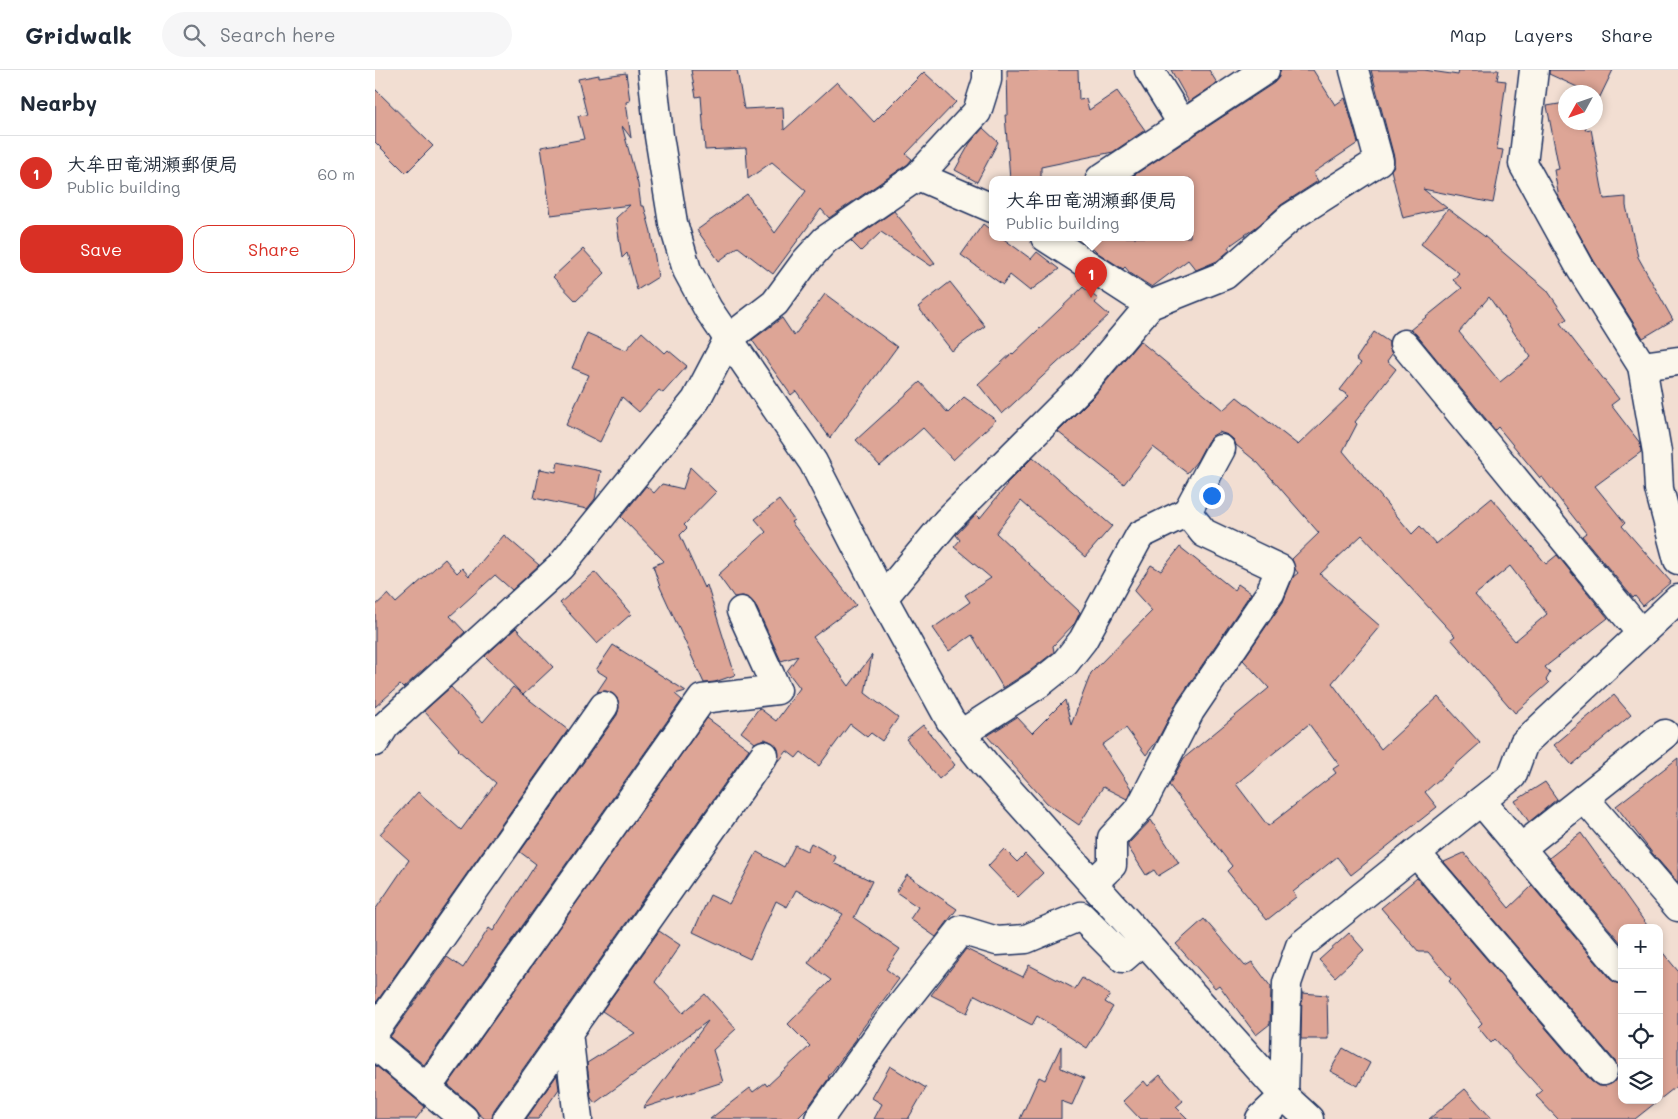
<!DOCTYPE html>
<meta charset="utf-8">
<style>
:root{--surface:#fff;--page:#f6f6f7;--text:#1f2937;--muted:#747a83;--line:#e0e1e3;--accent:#d93025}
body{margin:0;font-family:Mali,"Klee One",sans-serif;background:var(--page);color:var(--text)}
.controls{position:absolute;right:15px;bottom:15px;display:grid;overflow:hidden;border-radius:10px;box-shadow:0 2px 8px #0003}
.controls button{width:45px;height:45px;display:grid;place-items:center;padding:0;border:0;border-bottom:1px solid var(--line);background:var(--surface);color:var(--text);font:25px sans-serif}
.compass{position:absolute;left:1183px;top:15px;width:45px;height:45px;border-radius:50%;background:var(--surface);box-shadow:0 2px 8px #0003;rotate:230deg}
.you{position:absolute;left:836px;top:425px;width:18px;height:18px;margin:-12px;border:4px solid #fff;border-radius:50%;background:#1a73e8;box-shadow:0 0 0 8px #1a73e833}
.badge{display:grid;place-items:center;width:32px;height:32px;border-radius:50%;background:var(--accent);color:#fff;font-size:16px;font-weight:700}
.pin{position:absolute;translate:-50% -41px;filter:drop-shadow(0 1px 2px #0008)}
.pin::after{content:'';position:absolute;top:26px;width:18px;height:15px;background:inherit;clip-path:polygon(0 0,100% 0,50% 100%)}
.popup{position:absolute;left:614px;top:106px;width:205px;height:65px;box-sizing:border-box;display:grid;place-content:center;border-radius:10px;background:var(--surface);filter:drop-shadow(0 1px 4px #0005);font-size:16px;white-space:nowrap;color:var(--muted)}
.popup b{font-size:19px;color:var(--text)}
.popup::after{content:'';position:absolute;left:50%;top:100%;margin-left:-10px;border:10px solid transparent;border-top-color:var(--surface)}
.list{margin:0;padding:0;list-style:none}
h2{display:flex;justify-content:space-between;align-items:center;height:65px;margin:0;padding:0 20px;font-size:21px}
h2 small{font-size:16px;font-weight:400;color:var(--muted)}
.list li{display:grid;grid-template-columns:32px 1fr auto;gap:15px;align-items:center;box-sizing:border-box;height:75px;padding:0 20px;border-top:1px solid var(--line)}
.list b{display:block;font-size:19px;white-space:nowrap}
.list p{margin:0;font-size:16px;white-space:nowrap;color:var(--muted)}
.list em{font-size:16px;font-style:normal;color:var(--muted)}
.actions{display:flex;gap:10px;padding:15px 20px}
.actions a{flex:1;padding:11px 0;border:1px solid var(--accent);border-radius:15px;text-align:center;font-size:18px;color:var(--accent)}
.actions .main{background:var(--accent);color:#fff}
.icon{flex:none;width:28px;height:28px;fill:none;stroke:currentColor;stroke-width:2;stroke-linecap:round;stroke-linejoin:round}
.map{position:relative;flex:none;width:1303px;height:1049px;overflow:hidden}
header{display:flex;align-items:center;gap:30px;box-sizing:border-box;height:70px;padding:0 25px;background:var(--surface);border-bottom:1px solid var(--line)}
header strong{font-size:24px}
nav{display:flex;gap:28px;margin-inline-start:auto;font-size:18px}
.search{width:350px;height:45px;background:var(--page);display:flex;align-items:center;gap:12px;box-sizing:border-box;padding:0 18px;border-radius:28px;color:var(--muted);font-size:19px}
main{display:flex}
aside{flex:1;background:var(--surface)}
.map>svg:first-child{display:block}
.building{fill:#dda596;stroke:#1b2f5e;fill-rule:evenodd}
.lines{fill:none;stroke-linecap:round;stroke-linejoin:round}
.street-casing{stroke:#1b2f5e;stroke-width:31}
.secondary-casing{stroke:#1b2f5e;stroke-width:31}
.street{stroke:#fbf7ec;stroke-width:28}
.secondary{stroke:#fbf7ec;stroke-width:28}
</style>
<header>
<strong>Gridwalk</strong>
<div class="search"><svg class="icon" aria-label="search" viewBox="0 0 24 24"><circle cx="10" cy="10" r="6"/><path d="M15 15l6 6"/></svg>Search here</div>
<nav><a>Map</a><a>Layers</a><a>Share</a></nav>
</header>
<main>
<aside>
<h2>Nearby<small></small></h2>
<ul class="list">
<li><span class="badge">1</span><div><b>大牟田竜湖瀬郵便局</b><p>Public building</p></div><em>60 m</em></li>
</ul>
<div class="actions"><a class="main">Save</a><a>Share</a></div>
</aside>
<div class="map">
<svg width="1303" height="1049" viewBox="0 0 1303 1049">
<rect width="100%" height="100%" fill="#f2ded2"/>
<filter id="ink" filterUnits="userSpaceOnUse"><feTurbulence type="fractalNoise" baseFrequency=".02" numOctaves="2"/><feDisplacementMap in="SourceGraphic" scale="10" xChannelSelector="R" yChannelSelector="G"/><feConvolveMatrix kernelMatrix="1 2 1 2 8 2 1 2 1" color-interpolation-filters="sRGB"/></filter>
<g filter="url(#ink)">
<g class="building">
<polygon points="316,0 362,0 369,39 408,37 409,60 462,12 499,52 549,2 581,32 531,84 537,89 533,94 454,148 446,139 398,204 363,177 344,191 322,160 372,124 400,163 431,121 397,92 373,109 371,78 330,80 326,26 321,27"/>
<polygon points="632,0 703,0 704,30 711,29 714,40 742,21 770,60 738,82 666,97 666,109 635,109 630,45 633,45"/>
<polygon points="796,0 834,0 842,13 814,32"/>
<polygon points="905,0 938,0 960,35 970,28 983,73 938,103 943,111 906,135 884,155 853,177 855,180 842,191 821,200 813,190 777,217 755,203 750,197 748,199 723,183 707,167 815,167 815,109 753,109 899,13 904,7"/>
<polygon points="996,0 1049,0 1083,5 1084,0 1124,0 1122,10 1131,11 1122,79 1128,80 1118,133 1048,119 1072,138 1028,148 1016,100 1019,96 1019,87"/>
<polygon points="1174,0 1238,0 1220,37 1220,28 1224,27 1220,26 1220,22 1213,22 1174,4"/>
<polygon points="251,3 255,31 251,32 256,68 247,56 263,114 266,136 269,136 276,162 283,207 262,220 252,183 247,188 241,148 255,135 176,145 166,77 209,69 203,46 212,45 203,9 224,5 224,7"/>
<polygon points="0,19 58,76 31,103 0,72"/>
<polygon points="1190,33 1190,52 1213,52 1210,60 1216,59 1229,129 1251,127 1251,136 1263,187 1298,250 1268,268 1219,191 1184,128 1179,100 1184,99 1172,36"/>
<polygon points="608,58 623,72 602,112 580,100 595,73"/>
<path d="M1073,139l36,27 63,54 20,29 -7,4 59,76 -8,6 29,38 1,9 -46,34 30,37 -3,3 49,56 -28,24 -8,-10 -2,2 -51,-62 4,-3 -44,-56 -2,1 -42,-51 -3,3 -79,-96 -6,-4 52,-42 -9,-8 6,-7 -38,-29zM1114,227l42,60 -31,25 -41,-50z"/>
<polygon points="519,141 560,193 556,196 506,162 486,181 476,171"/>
<polygon points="608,154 617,161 617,167 626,167 656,189 662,182 684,199 655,221 635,205 628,215 586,185"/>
<polygon points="208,179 230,203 201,231 178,207"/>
<polygon points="575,212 610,256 577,281 543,237"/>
<polygon points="708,217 723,229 720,233 734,245 627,344 603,314 637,283 638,284"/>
<polygon points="450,224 522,277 455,368 421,321 416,325 377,270 407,248 419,266"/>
<polygon points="267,262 290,283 293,280 312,296 288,323 284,320 264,342 247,327 225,372 191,355 214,305 197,298 212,263 251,280"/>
<path d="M999,262l15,10v5l3,7 -5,7 9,8 -41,53 2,2 -14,27 69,83 8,-8 16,18 56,-46 54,66 11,-9 51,63 -63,49 5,6 -4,7 3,3 -34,30 -64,-74 4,-3 -93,-101 -42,39 60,52 -48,57 49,66 57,-52 42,46 -55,49 12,15 -86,68 -14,-18 -44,35 3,5 -29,23 -40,-49 5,-5 -63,-81 15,-27 85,-70 -26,-28 40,-58 10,-25 5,-4 -3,-4 -3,-10 27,-26 -61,-70 -22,-18 -2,-5 -6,-5 -9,-3 -7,4 -5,6 -10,19 -10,12 -34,-26 -29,37 -66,-52 36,-36 46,-55 83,69 14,-13 61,48 51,-49 -9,-6 21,-27 -5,-4zM1135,496l37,48 -32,27 -40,-46zM934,654l30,41 -6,4 3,4 -68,53 -32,-42z"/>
<polygon points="545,312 573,343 589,327 621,350 578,390 548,358 505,396 481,370"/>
<polygon points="658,387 737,456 710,487 646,431 621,463 705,542 700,553 678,576 679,582 656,600 628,618 597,565 574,581 558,558 595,532 590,525 616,508 579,477 585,470 581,465 601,444 605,448 632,415 631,414"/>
<polygon points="183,392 226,401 220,429 212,439 159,428 165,399 181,402"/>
<polygon points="315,397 341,422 309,455 312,458 305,465 329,518 332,515 360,605 340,612 329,613 285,517 278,496 289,491 246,447 271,416 279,423 287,414 308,419"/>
<polygon points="404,430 419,450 416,452 481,535 438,567 474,616 497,585 490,623 523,648 507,671 496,663 492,667 475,654 444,696 426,682 421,688 412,681 404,691 403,679 398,673 390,669 380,673 366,662 384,638 401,651 425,618 412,601 423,586 406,591 380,534 375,529 368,526 359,527 343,505 391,462 380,449"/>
<polygon points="129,465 164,495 137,520 120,505 75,546 90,562 28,618 25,615 0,637 0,536 13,524 21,533 70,489 82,503 87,498 94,506"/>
<polygon points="805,477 859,520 863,514 876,523 802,632 782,671 771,685 751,658 727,675 757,720 752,729 728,717 704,755 672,733 612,666 642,647 657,663 690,630 696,655 716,603 777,541 759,521 776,495 786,501"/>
<polygon points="220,502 256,544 222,574 185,533"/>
<polygon points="141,558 178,597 148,625 110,586"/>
<polygon points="238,575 311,621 300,624 307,630 49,995 15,967 72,887 88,898 114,858 118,861 161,794 145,782 242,645 244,638 243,630 238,624 231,621 222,622 232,607 221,600"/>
<polygon points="76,617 108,652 138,617 193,660 0,934 0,840 34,790 5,764 43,722 86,760 121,713 83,680 84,679 49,641"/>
<polygon points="1239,625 1256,645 1197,695 1179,675"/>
<polygon points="332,648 374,679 119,1040 117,1049 110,1049 104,1044 99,1037 73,1015"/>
<polygon points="548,655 580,695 564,709 531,669"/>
<polygon points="1303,688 1303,813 1278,784 1241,736"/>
<polygon points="1170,712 1182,729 1154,752 1140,731"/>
<polygon points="776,750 804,793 783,806 779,800 771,805 753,777 753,774"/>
<polygon points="1206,763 1274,858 1247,858 1247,874 1174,788"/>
<polygon points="436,773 461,787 458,793 497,811 479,848 525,879 511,899 524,909 481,967 482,968 453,1007 454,1008 431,1040 422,1049 335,1049 375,1018 378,1022 390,1013 392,1016 435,976 413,954 456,910 433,893 468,844 421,820 412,837 401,831 375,889 318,862 335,825 354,834 382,782 409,797 420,775 432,781"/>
<polygon points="629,779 642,792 650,784 668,803 643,827 613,796"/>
<polygon points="1089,783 1134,838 1157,816 1235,909 1241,913 1247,914 1247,1030 1284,1030 1260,1049 1183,1049 1161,1026 1167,1021 1120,969 1116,973 1103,957 1107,953 1074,911 1076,909 1053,882 1044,882 1006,838 1042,808 1216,1011 1223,1016 1230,1016 1238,1013 1243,1006 1243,998 1240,991 1069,792"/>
<polygon points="532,805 582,839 561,867 535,849 543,837 521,822"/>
<polygon points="829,849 870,896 877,892 896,917 895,954 881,965 844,915 840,918 801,874"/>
<polygon points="284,861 305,875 280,912 308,943 330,924 361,959 338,980 348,1012 268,1038 333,951 220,1033 216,1028 212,993 260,963 227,941"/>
<polygon points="974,863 989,880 960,907 944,890"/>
<polygon points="1284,878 1303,901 1303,1015 1284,1030"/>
<polygon points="591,879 648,907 654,895 700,919 707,908 735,925 730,932 738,937 712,978 662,946 657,955 600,925 592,943 556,925"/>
<polygon points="927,923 952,925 953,969 926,969"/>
<polygon points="686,976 686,998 709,1008 697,1035 686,1031 686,1049 645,1049 664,1007 670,1010"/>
<polygon points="968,978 995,993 983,1016 955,1001"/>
<polygon points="0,995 50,1037 41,1049 0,1049"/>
<polygon points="515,996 551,1018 533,1049 499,1049 507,1034 497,1028"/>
<polygon points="182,1005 184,1019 163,1049 151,1049"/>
<polygon points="785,1005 808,1031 801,1037 813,1049 765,1049 748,1031 769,1011 773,1016"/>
<polygon points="1090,1019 1117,1049 1054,1049"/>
</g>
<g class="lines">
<g class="street-casing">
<g id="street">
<polyline points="774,0 808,55"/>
<polyline points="1159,0 1148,94 1206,199 1267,296 1282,382 1284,419 1303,490"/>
<polyline points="543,106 602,42 612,10 612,0"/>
<polyline points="725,109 890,0"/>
<polyline points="670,167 775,235"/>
<polyline points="1029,274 1266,563"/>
<polyline points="1267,296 1303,291"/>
<polyline points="508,528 572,451 707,316 775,235 850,205 916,147 1004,91 979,0"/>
<polyline points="586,664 665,613 690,593 708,570 765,465 812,442"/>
<polyline points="0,672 10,656 185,497 321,330 353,269 400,233 430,192 450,170 543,106 617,138"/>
<polyline points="1209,728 1303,837"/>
<polyline points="1106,731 1247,899"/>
<polyline points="1146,778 1290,664"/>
<polyline points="1041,783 1228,1001"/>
<polyline points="718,813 737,795 737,768 765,738 815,641 895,523 905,499 829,463 812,442 846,379"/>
<polyline points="0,961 229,636"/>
<polyline points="193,962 203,1049"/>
<polyline points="0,975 89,1049"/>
<polyline points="52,1018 327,629 402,620 366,541"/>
<polyline points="132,1049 389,685"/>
<polyline points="444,1049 510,956 586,860 622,871 651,869 706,846 748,888 769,870"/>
<polyline points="885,1049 909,1026 912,913 925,876 1137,706 1149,673 1303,529"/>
</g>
</g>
<g class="secondary-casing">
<polyline id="secondary" points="277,0 284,66 298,153 312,200 333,239 438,392 508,528 575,650 610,694 909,1026 934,1049"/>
</g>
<use href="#street" class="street"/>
<use href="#secondary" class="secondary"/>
</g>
</g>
</svg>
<div class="controls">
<button>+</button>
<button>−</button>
<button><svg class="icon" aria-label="locate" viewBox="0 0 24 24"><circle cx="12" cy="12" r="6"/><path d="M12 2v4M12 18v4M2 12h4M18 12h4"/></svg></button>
<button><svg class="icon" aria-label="layers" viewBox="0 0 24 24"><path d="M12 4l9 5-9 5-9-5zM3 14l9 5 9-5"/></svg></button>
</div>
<svg class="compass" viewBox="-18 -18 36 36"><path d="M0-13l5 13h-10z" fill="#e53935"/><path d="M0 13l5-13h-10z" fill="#747a83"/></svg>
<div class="you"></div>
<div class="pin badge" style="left:716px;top:228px">1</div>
<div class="popup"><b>大牟田竜湖瀬郵便局</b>Public building</div>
</div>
</main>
